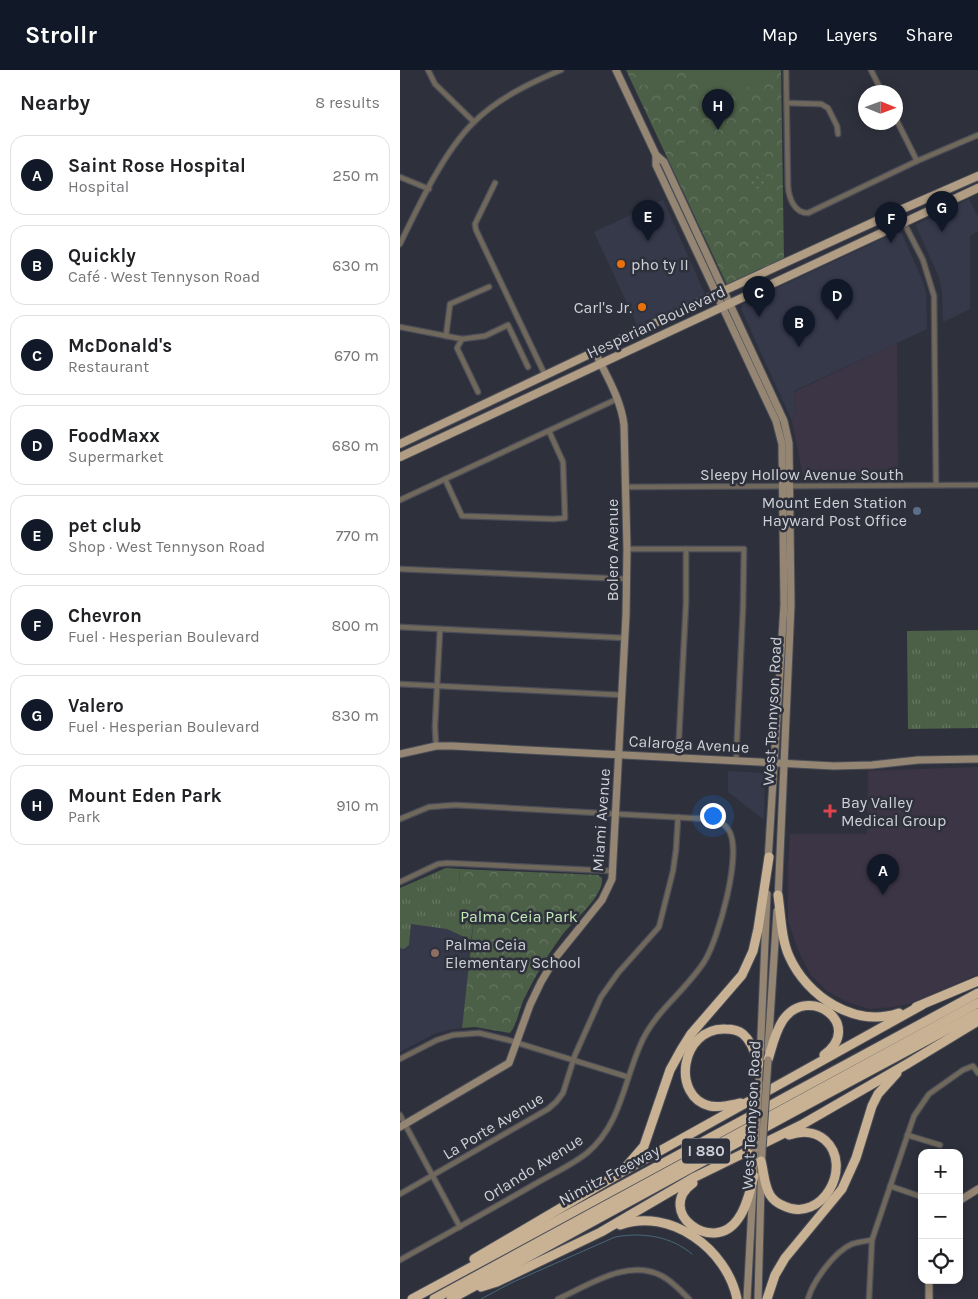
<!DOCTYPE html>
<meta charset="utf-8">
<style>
:root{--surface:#fff;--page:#f2f2f2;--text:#202124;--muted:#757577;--line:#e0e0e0;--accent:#111827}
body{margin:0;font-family:Karla,sans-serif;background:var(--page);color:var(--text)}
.controls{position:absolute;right:15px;bottom:15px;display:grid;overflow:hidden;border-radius:10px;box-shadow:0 2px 12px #0003}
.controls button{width:45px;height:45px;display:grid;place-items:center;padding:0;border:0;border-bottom:1px solid var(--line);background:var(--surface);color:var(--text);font:25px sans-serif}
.compass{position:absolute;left:458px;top:15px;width:45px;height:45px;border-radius:50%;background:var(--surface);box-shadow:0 2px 12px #0003;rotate:91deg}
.you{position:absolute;left:312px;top:745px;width:18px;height:18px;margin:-12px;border:4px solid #fff;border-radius:50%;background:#1a73e8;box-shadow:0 0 0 8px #1a73e833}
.badge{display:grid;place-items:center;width:32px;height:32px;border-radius:50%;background:var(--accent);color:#fff;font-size:16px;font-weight:700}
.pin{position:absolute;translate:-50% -41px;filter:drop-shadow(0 1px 2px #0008)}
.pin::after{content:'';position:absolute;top:26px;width:18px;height:15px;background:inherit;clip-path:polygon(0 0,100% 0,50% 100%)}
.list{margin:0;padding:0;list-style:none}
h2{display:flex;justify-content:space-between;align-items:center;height:65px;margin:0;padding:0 20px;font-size:21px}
h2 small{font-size:16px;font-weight:400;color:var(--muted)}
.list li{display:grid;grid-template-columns:32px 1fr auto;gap:15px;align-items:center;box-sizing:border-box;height:80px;margin:0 10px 10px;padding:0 10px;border:1px solid var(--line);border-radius:15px}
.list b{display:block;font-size:19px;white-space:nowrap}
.list p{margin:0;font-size:16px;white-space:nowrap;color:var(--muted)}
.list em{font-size:16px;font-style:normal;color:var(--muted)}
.icon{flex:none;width:28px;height:28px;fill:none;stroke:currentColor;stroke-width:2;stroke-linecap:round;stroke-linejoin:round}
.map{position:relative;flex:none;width:578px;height:1229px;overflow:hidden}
header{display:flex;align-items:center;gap:30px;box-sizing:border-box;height:70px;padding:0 25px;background:var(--accent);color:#fff}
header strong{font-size:24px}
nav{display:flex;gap:28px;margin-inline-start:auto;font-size:18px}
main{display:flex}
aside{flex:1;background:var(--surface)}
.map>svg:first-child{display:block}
.built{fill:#36394a}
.medical{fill:#3c3546}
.grass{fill:url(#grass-tufts)}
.park{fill:url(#park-crowns)}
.garden{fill:url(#garden-dots)}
.pitch{fill:#4c5f47}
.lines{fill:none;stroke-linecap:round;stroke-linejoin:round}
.stream{stroke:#47677a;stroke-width:1}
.street-casing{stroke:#4b4e58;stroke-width:7}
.secondary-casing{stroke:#4b4e58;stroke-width:9}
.primary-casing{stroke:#4b4e58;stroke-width:10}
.highway-casing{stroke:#4b4e58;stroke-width:11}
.street{stroke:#71685c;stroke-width:4.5}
.secondary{stroke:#958673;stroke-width:7}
.primary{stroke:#b19d84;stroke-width:8}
.highway{stroke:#c9b294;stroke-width:9}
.secondary-bridge-casing{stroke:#4b4e58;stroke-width:9;stroke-linecap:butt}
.secondary-bridge{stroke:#958673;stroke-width:7}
.food-dot{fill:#e8710a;stroke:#2e313c;stroke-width:2}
.service-dot{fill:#5c6f8a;stroke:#2e313c;stroke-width:2}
.health-dot{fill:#e0444e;stroke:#2e313c;stroke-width:2}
.education-dot{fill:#8d6e63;stroke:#2e313c;stroke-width:2}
.labels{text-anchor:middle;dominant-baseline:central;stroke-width:5;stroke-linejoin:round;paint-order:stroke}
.shield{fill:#2e313c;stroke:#9fa1a9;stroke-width:1}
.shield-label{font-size:15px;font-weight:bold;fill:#cfd1d8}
.poi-label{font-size:16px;fill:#cfd1d8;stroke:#2e313c;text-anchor:start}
.street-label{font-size:16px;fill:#cfd1d8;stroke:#2e313c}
.park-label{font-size:16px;fill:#c2e9b6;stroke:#2e313c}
</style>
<header>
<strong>Strollr</strong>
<nav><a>Map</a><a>Layers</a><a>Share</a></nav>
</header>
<main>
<aside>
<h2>Nearby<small>8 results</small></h2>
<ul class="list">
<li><span class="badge">A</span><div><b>Saint Rose Hospital</b><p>Hospital</p></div><em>250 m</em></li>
<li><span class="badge">B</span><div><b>Quickly</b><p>Café · West Tennyson Road</p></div><em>630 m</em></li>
<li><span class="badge">C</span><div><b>McDonald's</b><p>Restaurant</p></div><em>670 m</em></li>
<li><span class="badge">D</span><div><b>FoodMaxx</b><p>Supermarket</p></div><em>680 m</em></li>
<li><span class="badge">E</span><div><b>pet club</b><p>Shop · West Tennyson Road</p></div><em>770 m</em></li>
<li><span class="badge">F</span><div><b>Chevron</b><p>Fuel · Hesperian Boulevard</p></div><em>800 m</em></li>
<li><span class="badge">G</span><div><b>Valero</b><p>Fuel · Hesperian Boulevard</p></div><em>830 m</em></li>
<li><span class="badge">H</span><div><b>Mount Eden Park</b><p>Park</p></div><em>910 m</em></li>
</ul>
</aside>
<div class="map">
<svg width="578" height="1229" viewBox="0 0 578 1229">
<defs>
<pattern id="grass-tufts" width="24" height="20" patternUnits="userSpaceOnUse" patternTransform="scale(1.25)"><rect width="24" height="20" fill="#4c5f47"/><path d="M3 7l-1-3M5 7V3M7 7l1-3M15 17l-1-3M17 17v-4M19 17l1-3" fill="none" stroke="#657561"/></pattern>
<pattern id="park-crowns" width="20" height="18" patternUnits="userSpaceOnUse" patternTransform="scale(1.25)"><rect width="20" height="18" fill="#4c5f47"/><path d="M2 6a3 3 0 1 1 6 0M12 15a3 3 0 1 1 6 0" fill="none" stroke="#657561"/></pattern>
<pattern id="garden-dots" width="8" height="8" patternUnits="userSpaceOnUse" patternTransform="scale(1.25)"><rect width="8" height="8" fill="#4c5f47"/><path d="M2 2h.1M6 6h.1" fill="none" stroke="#657561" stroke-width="1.8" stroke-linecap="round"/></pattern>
</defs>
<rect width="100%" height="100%" fill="#2e313c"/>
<g class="built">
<polygon points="569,129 578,147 578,161 570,166 570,239 543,252 542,222 539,207 516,156 517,154"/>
<polygon points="263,130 305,224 237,255 194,162"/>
<polygon points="497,162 502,164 523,212 526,223 527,259 394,321 395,340 392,351 341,239 342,236 343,234"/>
<polygon points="328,701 365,703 364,750 328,722"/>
<polygon points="46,798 60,799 59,815 78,820 62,958 48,960 34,964 0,982 0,818"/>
</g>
<g class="medical">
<polygon points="497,273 498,408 403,406 392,351 395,340 394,322"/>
<polygon points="578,697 578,904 514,933 492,937 470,939 447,932 427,921 410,904 398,880 388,851 388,799 390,764 467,764 468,701"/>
</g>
<g class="grass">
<polygon points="578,560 578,658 508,659 507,561"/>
<polygon points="46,798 60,799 59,815 78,820 71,870 47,859 11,854 9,875 4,879 0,878 0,818"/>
</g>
<g class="park">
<polygon points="226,0 381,0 384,189 327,215"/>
<path d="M60,799l138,6 4,3c2,18 -28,42 -39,56 -16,21 -28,43 -40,67 -4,10 -6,23 -13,32l-35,-6 -13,1 15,-137 -18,-6z"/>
</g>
<polygon class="garden" points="366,103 367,119 350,121 349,106"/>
<g class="pitch">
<polygon points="236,0 277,0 243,16"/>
<polygon points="293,0 368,0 371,6 309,35"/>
<polygon points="286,72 293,90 282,94 276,76"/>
</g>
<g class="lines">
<path class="stream" d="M81,1229l30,-16 104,-46c27,-5 56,-1 77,17"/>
<g class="street-casing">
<g id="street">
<polyline points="28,0 35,14 74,52"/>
<path d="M386,0l2,116c1,12 6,27 20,27l109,-52 61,-26"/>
<polyline points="471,0 482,22"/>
<polyline points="387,33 421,34 428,38 437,56 438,64"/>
<polyline points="496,49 517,91"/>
<polyline points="0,107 29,119"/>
<polyline points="95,113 75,154 76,160 145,305"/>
<polyline points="498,141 523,190 534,226 536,415"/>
<path d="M0,174c19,-39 43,-91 73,-121 25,-25 57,-40 88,-53"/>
<polyline points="0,257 62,269 85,266 108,255 128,297"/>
<polyline points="46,266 50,234 89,217"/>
<polyline points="62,269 57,278 78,322"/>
<polyline points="45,409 62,446 154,449 165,448 163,392 149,361"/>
<polyline points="225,417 578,415"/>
<polyline points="0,430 217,329"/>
<polyline points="227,479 344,479 343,538 336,690"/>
<polyline points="0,499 227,509"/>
<polyline points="0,557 225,568"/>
<polyline points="0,614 222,625"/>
<polyline points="36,676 35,656 40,559"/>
<polyline points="278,687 286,533 286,479"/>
<path d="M0,749l29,-12 26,-2 253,14c8,2 15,3 20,10 16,21 -10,112 -24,133 -18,28 -46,47 -61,77 -19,39 -21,85 -56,114 -15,12 -35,21 -52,31 -45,26 -90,51 -135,76"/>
<polyline points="0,812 38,794 47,793 213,801"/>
<polyline points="0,989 37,970 53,965 79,963 108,970 228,1007"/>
<polyline points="0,1045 60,1157"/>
<polyline points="507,1065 540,1075"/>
<polyline points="490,1116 522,1127"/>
<polyline points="0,1124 148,1039 156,1032 163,1023 175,985 201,927 218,903 259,857 273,801 276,780 278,747"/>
<path d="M158,1229c31,-14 70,-41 104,-23 10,5 19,15 27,23"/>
<path d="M408,1229c5,-18 27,-48 44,-55 6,-2 14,-3 20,-4"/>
<polyline points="469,1229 472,1170 514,1046 529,1024 563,1000 573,996 578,1003"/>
</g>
</g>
<g class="secondary-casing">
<g id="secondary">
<polyline points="216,0 256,85 256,95 376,351 382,374 384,535 368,791"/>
<polyline points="256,85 264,92 384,351 389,373 391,535 378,830"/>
<polyline points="0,684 36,676 53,676 434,696 472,695 518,690 578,689"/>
<polyline points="368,980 377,841"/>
<polyline points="359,1013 367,824"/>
<path d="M0,1057l109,-64 21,-58 11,-23 15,-25 46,-57 10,-21 14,-264 1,-66 -3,-124c-3,-26 -18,-50 -29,-73"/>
<polyline points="559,1131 578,1119"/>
<polyline points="347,1229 355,1080"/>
<polyline points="358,1229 362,1080"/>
<polyline points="529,1229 529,1210"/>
</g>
</g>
<g class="primary-casing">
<g id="primary">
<polyline points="0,374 308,228 498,141 578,106"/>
<polyline points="0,387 578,118"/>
</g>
</g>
<g class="highway-casing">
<g id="highway">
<path d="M378,825c3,20 3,43 11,61 18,41 66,72 110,57"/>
<polyline points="516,937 578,911"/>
<path d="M368,990c4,-13 7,-28 15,-40 26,-37 82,5 41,35"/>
<path d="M341,1033c-10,2 -21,5 -31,3 -39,-9 -30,-78 15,-77 7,0 13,1 18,5 10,9 11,19 16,30"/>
<path d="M361,1091c3,11 3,24 9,34 3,5 9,9 14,11 38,18 70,-40 41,-66 -10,-9 -24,-9 -36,-5"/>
<polyline points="225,1098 244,1076 270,1000 281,980 291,964 342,905 353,881 358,859 369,787"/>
<path d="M293,1113c-39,28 20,73 45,36 9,-12 12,-29 16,-43"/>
<path d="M220,1155c50,-18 107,24 117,74"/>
<polyline points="74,1189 222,1102 522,935"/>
<polyline points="81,1217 97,1212 201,1162 295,1107 403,1054 507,994 578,951"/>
<polyline points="12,1229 578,923"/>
<polyline points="34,1229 578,933"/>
<polyline points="51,1229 386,1046 578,943"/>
<polyline points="367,1229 375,1205 385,1188 442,1119 456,1088 472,1036 478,1024 497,1003"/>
</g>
</g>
<use href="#street" class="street"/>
<use href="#secondary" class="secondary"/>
<use href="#primary" class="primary"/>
<use href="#highway" class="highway"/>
<g class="secondary-bridge-casing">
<g id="secondary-bridge">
<polyline points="355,1080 359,1013"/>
<polyline points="362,1080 368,990"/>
</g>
</g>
<use href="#secondary-bridge" class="secondary-bridge"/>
</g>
<g class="food-dot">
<circle cx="221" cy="194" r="5"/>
<circle cx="242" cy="237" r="5"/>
</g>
<circle class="service-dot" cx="517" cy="441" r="5"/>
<path class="health-dot" d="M427.5 733.5h5v5h5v5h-5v5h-5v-5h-5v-5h5z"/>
<circle class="education-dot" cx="35" cy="883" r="5"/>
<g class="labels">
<rect class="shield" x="282" y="1068.5" width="48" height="25" rx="4"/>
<g class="shield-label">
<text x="306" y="1081">I 880</text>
</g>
<g class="poi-label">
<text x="231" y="194">pho ty II</text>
<text x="232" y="237" text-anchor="end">Carl's Jr.</text>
<text x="507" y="432" text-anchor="end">Mount Eden Station<tspan x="507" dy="18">Hayward Post Office</tspan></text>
<text x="441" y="732">Bay Valley<tspan x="441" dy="18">Medical Group</tspan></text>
<text x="45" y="874">Palma Ceia<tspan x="45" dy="18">Elementary School</tspan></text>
</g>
<g class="street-label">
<text transform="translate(256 252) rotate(-25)">Hesperian Boulevard</text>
<text x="402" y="404">Sleepy Hollow Avenue South</text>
<text transform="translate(212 480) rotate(-90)">Bolero Avenue</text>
<text transform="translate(372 641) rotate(-87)">West Tennyson Road</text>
<text transform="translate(289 674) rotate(3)">Calaroga Avenue</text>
<text transform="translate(201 750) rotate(-86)">Miami Avenue</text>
<text transform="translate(351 1045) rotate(-87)">West Tennyson Road</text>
<text transform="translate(93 1056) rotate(-31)">La Porte Avenue</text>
<text transform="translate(133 1098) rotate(-32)">Orlando Avenue</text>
<text transform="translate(209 1105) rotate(-28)">Nimitz Freeway</text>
</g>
<g class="park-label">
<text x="119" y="846">Palma Ceia Park</text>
</g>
</g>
</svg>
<div class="controls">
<button>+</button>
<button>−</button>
<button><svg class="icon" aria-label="locate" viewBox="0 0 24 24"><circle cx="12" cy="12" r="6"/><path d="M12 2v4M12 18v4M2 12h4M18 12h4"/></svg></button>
</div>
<svg class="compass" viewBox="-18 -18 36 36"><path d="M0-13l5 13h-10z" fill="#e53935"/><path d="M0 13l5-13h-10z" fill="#757577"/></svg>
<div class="you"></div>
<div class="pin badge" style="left:483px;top:825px">A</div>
<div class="pin badge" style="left:399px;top:277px">B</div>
<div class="pin badge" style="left:359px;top:247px">C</div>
<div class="pin badge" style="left:437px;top:250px">D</div>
<div class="pin badge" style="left:248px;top:171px">E</div>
<div class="pin badge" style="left:491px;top:173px">F</div>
<div class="pin badge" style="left:542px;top:162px">G</div>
<div class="pin badge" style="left:318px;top:60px">H</div>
</div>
</main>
